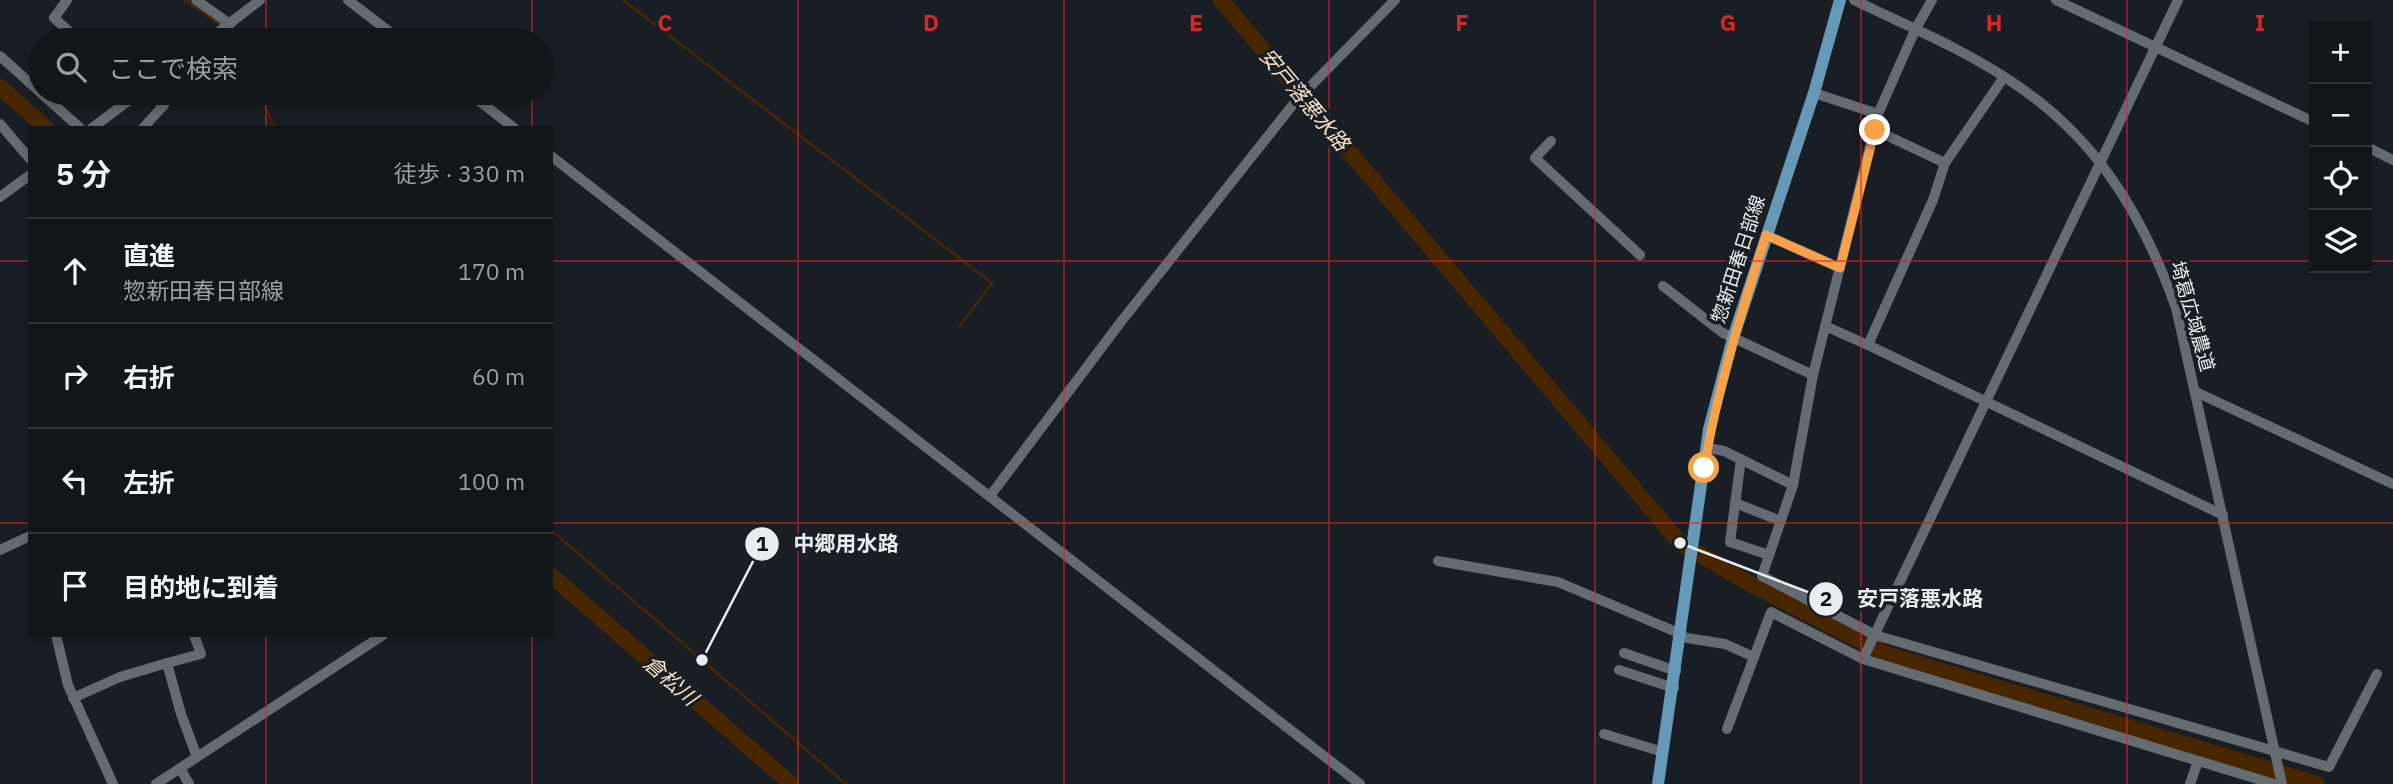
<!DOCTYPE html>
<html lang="ja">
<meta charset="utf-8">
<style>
:root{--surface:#12161a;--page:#1f2327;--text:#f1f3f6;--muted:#9c9fa2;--line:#313539}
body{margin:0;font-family:"IBM Plex Sans","Noto Sans JP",sans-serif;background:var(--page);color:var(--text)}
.controls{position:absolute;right:21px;top:21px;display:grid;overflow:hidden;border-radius:0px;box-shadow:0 4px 10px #0003}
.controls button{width:63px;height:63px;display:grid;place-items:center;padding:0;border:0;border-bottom:2px solid var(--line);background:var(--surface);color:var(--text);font:35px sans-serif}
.stop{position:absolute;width:21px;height:21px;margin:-16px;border:5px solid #f7a149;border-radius:50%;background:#fff}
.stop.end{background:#f7a149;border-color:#fff;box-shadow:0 2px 7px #0008}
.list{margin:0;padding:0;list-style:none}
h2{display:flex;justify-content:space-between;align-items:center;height:91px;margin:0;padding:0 28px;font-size:30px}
h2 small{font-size:23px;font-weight:400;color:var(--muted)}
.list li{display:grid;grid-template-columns:46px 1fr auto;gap:21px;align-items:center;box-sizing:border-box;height:105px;padding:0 28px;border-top:2px solid var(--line)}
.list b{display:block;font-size:26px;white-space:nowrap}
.list p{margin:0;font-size:23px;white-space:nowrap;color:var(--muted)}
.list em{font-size:23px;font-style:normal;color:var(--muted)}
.icon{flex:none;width:38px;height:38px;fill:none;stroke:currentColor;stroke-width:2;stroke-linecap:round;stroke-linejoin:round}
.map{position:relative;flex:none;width:2393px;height:784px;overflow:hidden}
.search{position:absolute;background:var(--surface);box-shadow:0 4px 10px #0003;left:28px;top:28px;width:525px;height:77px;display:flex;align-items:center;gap:18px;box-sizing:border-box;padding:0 24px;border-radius:38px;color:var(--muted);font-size:26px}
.panel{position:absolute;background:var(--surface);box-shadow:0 4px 10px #0003;left:28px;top:126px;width:525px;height:511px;border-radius:0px}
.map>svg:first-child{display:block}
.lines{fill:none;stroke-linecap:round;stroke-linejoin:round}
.stream{stroke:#482700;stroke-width:2.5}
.river{stroke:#482700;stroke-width:16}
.minor{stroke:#646c71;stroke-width:10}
.major{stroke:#6599b7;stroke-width:12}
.route{stroke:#f7a149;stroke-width:9}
.grid{fill:none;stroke:#d62828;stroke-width:2;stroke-opacity:0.55}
.labels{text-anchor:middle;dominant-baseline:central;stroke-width:7;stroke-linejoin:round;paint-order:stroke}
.street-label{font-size:19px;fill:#e8edf0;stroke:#181e23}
.water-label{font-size:21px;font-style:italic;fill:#f8dfc9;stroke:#181e23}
.grid-label{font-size:23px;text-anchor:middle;font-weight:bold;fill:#d62828;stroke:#181e23;stroke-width:7;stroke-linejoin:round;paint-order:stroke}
.leader{fill:none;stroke:#e8edf0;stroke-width:2.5}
.callout-dot{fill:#e8edf0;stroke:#181e23;stroke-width:2.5}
.mark-label{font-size:21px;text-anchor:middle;font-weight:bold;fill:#111}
.callout-label{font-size:21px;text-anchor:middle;font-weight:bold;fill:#e8edf0;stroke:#181e23;stroke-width:7;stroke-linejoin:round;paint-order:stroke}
</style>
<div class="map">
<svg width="2393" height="784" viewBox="0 0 2393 784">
<rect width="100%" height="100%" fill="#181e23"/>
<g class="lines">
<g class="stream">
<polyline points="185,0 219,24"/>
<polyline points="623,0 992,283 959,327"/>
<polyline points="228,33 232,40"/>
<polyline points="258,93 275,128"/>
<polyline points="551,530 846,784"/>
</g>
<g class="river">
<polyline points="1221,0 1680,543 1752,585 1886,654 2317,784"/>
<polyline points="0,87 46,128"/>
<polyline points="551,575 791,784"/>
</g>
<g class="minor">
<polyline points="67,0 54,18 79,40"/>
<polyline points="196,0 230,24"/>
<polyline points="348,0 400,40"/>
<path d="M1854,0c51,25 105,47 152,78 88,56 136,134 170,230l106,476"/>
<polyline points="1932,0 1915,30 1878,114 1813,375 1793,485 1762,576 1875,635 2329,767 2377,674"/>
<polyline points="2056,0 2314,122"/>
<polyline points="208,40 260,0"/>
<polyline points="0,56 40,92"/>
<polyline points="2004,77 1945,163 1933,200 1868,345 2223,515"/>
<polyline points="41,93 80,128"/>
<polyline points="469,93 514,128"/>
<polyline points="1814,93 1878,114"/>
<polyline points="0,124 30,159"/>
<polyline points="92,128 139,93"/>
<polyline points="143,128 164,105 149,93"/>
<polyline points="1875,130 1945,163"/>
<polyline points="1551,141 1535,158 1640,255"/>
<polyline points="2367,147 2393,160"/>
<polyline points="551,156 1360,784"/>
<polyline points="0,197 30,175"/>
<polyline points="1766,235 1840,268"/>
<polyline points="1663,286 1723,333 1813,375"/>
<polyline points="1825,326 1868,345"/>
<polyline points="2196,392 2393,484"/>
<polyline points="1708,448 1724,451 1793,485"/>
<polyline points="1741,459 1730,542 1769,555"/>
<polyline points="990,496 1120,323 1295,102 1395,0"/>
<polyline points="1735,503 1781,521"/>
<polyline points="0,550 30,536"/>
<polyline points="1438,561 1558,582 1681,634"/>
<polyline points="56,635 68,685 113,784"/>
<polyline points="194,635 201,654 167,663 181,714 197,757"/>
<polyline points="1681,637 1725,644 1754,657"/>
<polyline points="1624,653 1676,671"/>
<polyline points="1863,659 2178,0"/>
<polyline points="1619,670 1674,688"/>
<polyline points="73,698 120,677 167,663"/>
<polyline points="1727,729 1771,612 1863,659 2274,784"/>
<polyline points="1604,734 1663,752"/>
<polyline points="180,768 189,784"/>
<polyline points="156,784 383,635"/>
<polyline points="2190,784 2198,761"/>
</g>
<polyline class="major" points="1658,784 1709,429 1733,338 1814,93 1840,0"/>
</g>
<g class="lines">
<path class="route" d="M1704,468c14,-82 37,-154 62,-233l74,33 35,-138"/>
</g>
<path class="grid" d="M266,0v40M532,0v40M798,0v784M1064,0v784M1329,0v784M1595,0v784M1861,0v784M2127,0v784M266,93v35M532,93v35M0,261h30M551,261h1763M2367,261h26M0,523h30M551,523h1842M266,635v149M532,635v149"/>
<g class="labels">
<g class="street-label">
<text transform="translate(1738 259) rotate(-72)">惣新田春日部線</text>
<text transform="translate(2193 316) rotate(74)">埼葛広域農道</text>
</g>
<g class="water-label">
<text transform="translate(1305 99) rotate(50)">安戸落悪水路</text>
<text transform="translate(671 680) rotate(41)">倉松川</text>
</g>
</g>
<g class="grid-label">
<text x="665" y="31">C</text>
<text x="931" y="31">D</text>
<text x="1196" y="31">E</text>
<text x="1462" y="31">F</text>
<text x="1728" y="31">G</text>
<text x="1994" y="31">H</text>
<text x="2260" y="31">I</text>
</g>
<path class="leader" d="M702 660L762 544M1680 543L1826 599"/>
<g class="callout-dot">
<circle cx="702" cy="660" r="7"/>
<circle cx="1680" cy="543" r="7"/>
<circle cx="762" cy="544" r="18"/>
<circle cx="1826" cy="599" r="18"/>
</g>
<g class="mark-label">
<text x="762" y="551">1</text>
<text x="1826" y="606">2</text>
</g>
<g class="callout-label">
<text x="846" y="551">中郷用水路</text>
<text x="1920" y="606">安戸落悪水路</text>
</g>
</svg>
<div class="controls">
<button>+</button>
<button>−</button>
<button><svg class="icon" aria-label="locate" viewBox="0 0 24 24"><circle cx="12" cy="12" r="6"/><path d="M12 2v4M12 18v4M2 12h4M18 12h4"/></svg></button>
<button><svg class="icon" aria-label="layers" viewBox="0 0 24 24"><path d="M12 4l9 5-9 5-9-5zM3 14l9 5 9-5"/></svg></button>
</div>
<div class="stop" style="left:1704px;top:468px"></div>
<div class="stop end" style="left:1875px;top:130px"></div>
<div class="search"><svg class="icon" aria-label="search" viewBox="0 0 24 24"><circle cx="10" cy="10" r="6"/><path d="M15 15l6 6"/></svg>ここで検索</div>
<section class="panel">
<h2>5 分<small>徒歩 · 330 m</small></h2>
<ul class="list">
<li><svg class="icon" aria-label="ahead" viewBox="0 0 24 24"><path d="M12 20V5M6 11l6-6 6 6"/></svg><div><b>直進</b><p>惣新田春日部線</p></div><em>170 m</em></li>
<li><svg class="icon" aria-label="right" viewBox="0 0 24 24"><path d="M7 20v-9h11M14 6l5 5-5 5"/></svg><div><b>右折</b></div><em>60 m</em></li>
<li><svg class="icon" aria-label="left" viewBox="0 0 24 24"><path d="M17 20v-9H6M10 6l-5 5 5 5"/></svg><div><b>左折</b></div><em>100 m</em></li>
<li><svg class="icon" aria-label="arrive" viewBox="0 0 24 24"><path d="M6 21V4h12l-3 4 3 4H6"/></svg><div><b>目的地に到着</b></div></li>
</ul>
</section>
</div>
